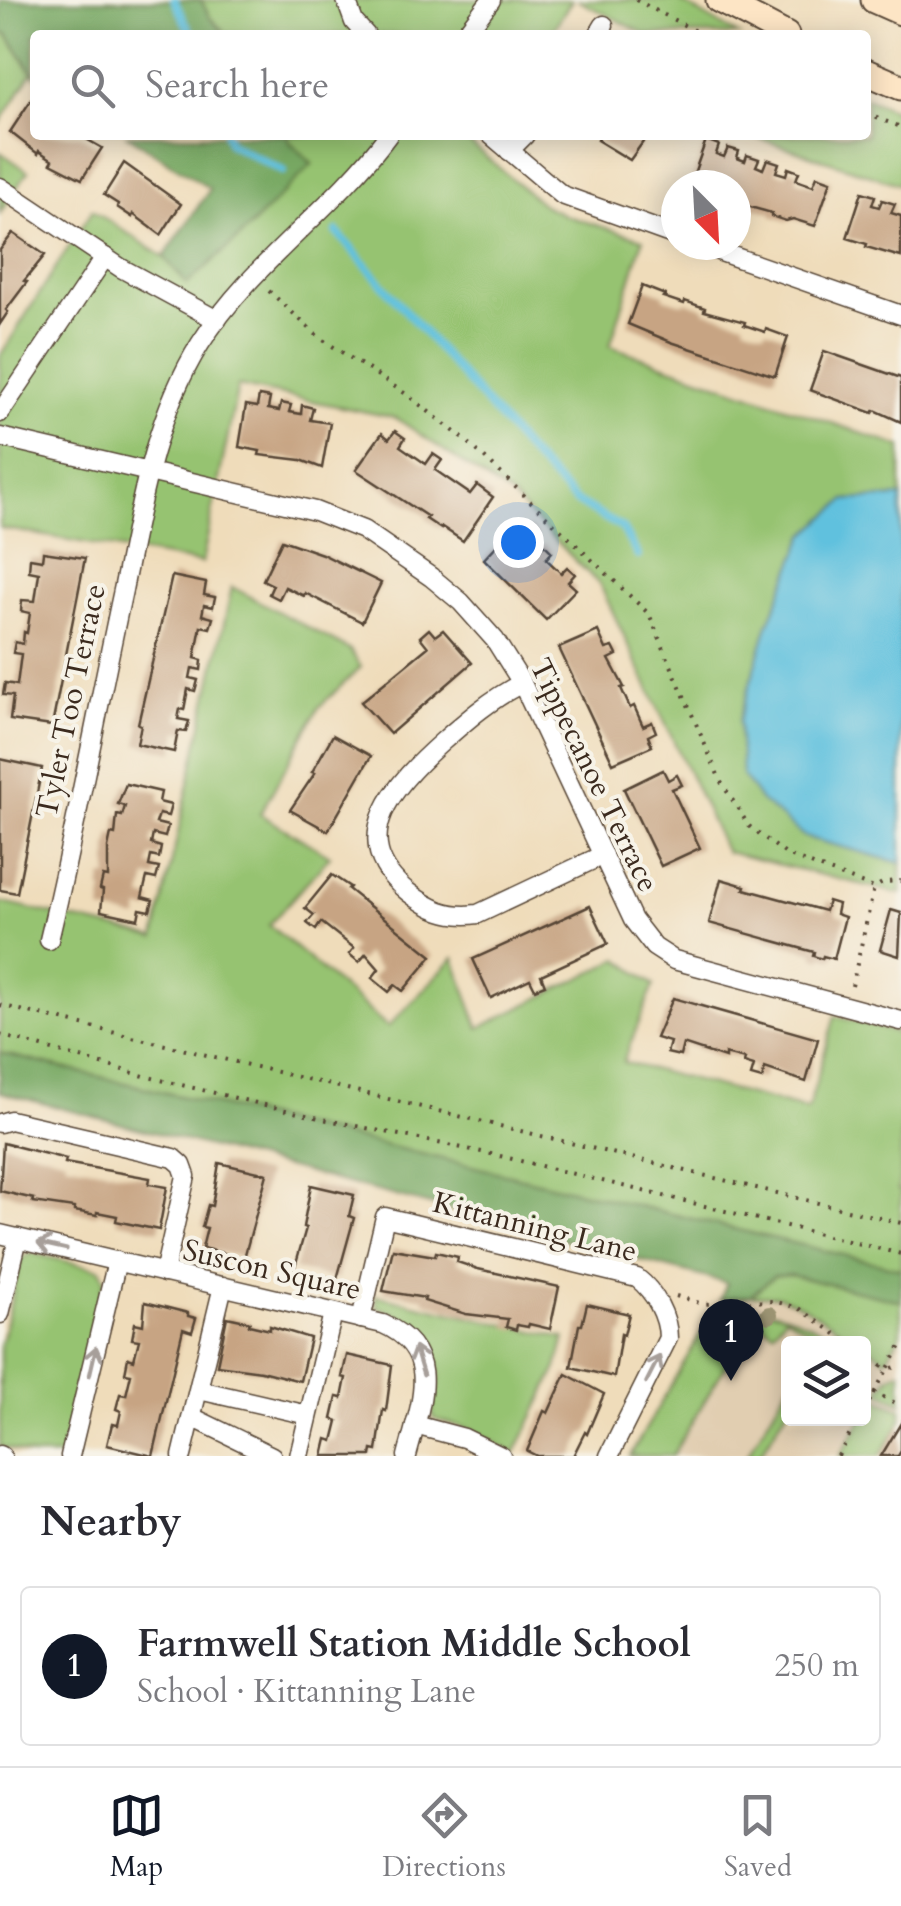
<!DOCTYPE html>
<meta charset="utf-8">
<style>
:root{--surface:#fff;--page:#f7f7f7;--text:#2b2b33;--muted:#7c7c81;--line:#e1e1e2;--accent:#111827}
body{margin:0;font-family:Cardo,serif;background:var(--page);color:var(--text)}
.controls{position:absolute;right:30px;bottom:30px;display:grid;overflow:hidden;border-radius:10px;box-shadow:0 5px 25px #0003}
.controls button{width:90px;height:90px;display:grid;place-items:center;padding:0;border:0;border-bottom:2px solid var(--line);background:var(--surface);color:var(--text);font:50px sans-serif}
.compass{position:absolute;left:661px;top:170px;width:90px;height:90px;border-radius:50%;background:var(--surface);box-shadow:0 5px 25px #0003;rotate:156deg}
.you{position:absolute;left:518px;top:542px;width:35px;height:35px;margin:-25px;border:8px solid #fff;border-radius:50%;background:#1a73e8;box-shadow:0 0 0 15px #1a73e833}
.badge{display:grid;place-items:center;width:65px;height:65px;border-radius:50%;background:var(--accent);color:#fff;font-size:32px;font-weight:700}
.pin{position:absolute;translate:-50% -82px;filter:drop-shadow(0 2px 5px #0008)}
.pin::after{content:'';position:absolute;top:52px;width:35px;height:30px;background:inherit;clip-path:polygon(0 0,100% 0,50% 100%)}
.list{margin:0;padding:0;list-style:none}
h2{display:flex;justify-content:space-between;align-items:center;height:130px;margin:0;padding:0 40px;font-size:42px}
h2 small{font-size:32px;font-weight:400;color:var(--muted)}
.list li{display:grid;grid-template-columns:65px 1fr auto;gap:30px;align-items:center;box-sizing:border-box;height:160px;margin:0 20px 20px;padding:0 20px;border:2px solid var(--line);border-radius:10px}
.list b{display:block;font-size:38px;white-space:nowrap}
.list p{margin:0;font-size:32px;white-space:nowrap;color:var(--muted)}
.list em{font-size:32px;font-style:normal;color:var(--muted)}
.icon{flex:none;width:55px;height:55px;fill:none;stroke:currentColor;stroke-width:2;stroke-linecap:round;stroke-linejoin:round}
.map{position:relative;flex:none;width:901px;height:1456px;overflow:hidden}
.search{position:absolute;background:var(--surface);box-shadow:0 5px 25px #0003;left:30px;right:30px;top:30px;height:110px;display:flex;align-items:center;gap:25px;box-sizing:border-box;padding:0 35px;border-radius:10px;color:var(--muted);font-size:38px}
.sheet{height:310px;background:var(--surface)}
nav{display:flex;justify-content:space-around;align-items:center;box-sizing:border-box;height:140px;border-top:2px solid var(--line);background:var(--surface);font-size:28px;color:var(--muted)}
nav a{display:grid;justify-items:center;gap:5px}
nav .on{color:var(--accent)}
.map>svg:first-child{display:block}
.built{fill:#e1ceb1;fill-rule:evenodd}
.green{fill:#96c371;stroke:#687648;stroke-width:2.5}
.forest{fill:#78a963;stroke:#5a6a40;stroke-width:2.5}
.water{fill:#60c1de;stroke:#4e767e;stroke-width:2.5}
.lines{fill:none;stroke-linecap:round;stroke-linejoin:round}
.stream{stroke:#60c1de;stroke-width:8}
.building{fill:#c7a483}
.street-casing{stroke:#564535;stroke-width:21}
.secondary-casing{stroke:#564535;stroke-width:29}
.path{stroke:#564535;stroke-width:4;stroke-dasharray:2.5 8;stroke-linecap:butt}
.street{stroke:#fff;stroke-width:18}
.secondary{stroke:#fde5c5;stroke-width:25}
.tree{fill:#9b9372}
.oneway{stroke:#a79f9a}
.labels{text-anchor:middle;dominant-baseline:central;stroke-width:8;stroke-linejoin:round;paint-order:stroke}
.street-label{font-size:30px;fill:#3b2a1e;stroke:#f7f3e8}
</style>
<div class="map">
<svg width="901" height="1456" viewBox="0 0 901 1456">
<rect width="100%" height="100%" fill="#f7f3e8"/>
<filter id="ink" filterUnits="userSpaceOnUse"><feTurbulence type="fractalNoise" baseFrequency=".01" numOctaves="2"/><feDisplacementMap in="SourceGraphic" scale="20" xChannelSelector="R" yChannelSelector="G"/><feConvolveMatrix kernelMatrix="1 2 1 2 8 2 1 2 1" color-interpolation-filters="sRGB"/></filter>
<filter id="wash" filterUnits="userSpaceOnUse"><feTurbulence type="fractalNoise" baseFrequency=".0048" numOctaves="4" result="noise"/><feDisplacementMap in="SourceGraphic" scale="40" xChannelSelector="R" yChannelSelector="G"/><feGaussianBlur stdDeviation="2.25" result="paint"/><feColorMatrix in="noise" values="0 0 0 0 0 0 0 0 0 0 0 0 0 0 0 0 0 1.4 0 .05"/><feComposite in="paint" operator="in"/></filter>
<g filter="url(#wash)">
<rect width="100%" height="100%" fill="#efdcba"/>
<path class="built" d="M901,1269v187h-270l98,-172zM788,1344h76v74h-76z"/>
<g class="green">
<polygon points="201,0 572,0 550,35 227,35 210,18"/>
<polygon points="577,0 677,0 738,35 647,35"/>
<polygon points="6,33 32,73 0,123 0,34"/>
<polygon points="866,98 901,113 901,185 749,135 866,135"/>
<polygon points="288,135 460,135 543,205 567,216 643,239 610,346 901,447 901,497 846,500 805,535 768,625 739,721 805,837 901,863 901,894 726,852 600,585 512,497 396,418 238,386 202,563 0,528 0,356 92,210 164,257 187,284 312,163 287,140"/>
<polygon points="0,152 28,171 0,213"/>
<polygon points="232,587 350,650 361,667 319,707 260,814 330,856 269,925 388,1027 454,958 479,1028 619,959 654,985 623,1062 808,1110 835,1016 901,1034 901,1171 898,1190 901,1192 901,1269 0,1053 0,902 155,938"/>
<polygon points="31,1253 100,1269 105,1279 62,1456 33,1456 0,1446 0,1347 21,1259"/>
<polygon points="790,1275 901,1301 901,1333 886,1359 801,1305 779,1296 750,1296 774,1276"/>
<path d="M375,1295l190,43 -8,30 -42,86 -44,-24 -37,-11c-5,-14 4,-24 5,-39 2,-40 -28,-62 -62,-73z"/>
<path d="M745,1308c38,1 66,15 97,35h-10l-47,-26 -12,14 -20,-12 -81,137h-42l85,-147z"/>
<polygon points="901,1371 901,1403 879,1391 889,1377"/>
<polygon points="788,1385 788,1409 759,1456 747,1456"/>
<polygon points="875,1398 901,1409 901,1422 880,1456 840,1456"/>
</g>
<g class="forest">
<polygon points="0,0 201,0 210,18 227,35 35,35 35,75 7,34 0,34"/>
<polygon points="127,135 288,135 288,140 312,164 239,238 187,284 164,257 210,189"/>
<polygon points="0,1053 901,1269 901,1301 790,1275 774,1276 750,1296 720,1300 727,1283 0,1092"/>
</g>
<polygon class="water" points="901,497 901,863 805,837 760,800 742,775 739,721 768,625 805,535 846,500"/>
<g class="lines">
<g class="stream">
<polyline points="174,0 192,35"/>
<polyline points="226,135 230,144 283,171"/>
<polyline points="337,232 535,460 575,501 622,528 638,556"/>
</g>
</g>
<g id="blocks">
<g class="building">
<polygon points="31,100 35,102 35,135 79,135 102,148 82,179 51,163 53,160 39,151 38,154 10,132"/>
<polygon points="600,135 648,135 630,160 597,140"/>
<polygon points="706,140 719,145 716,154 724,157 728,148 739,151 737,158 745,161 747,155 759,159 756,166 763,169 767,159 779,163 776,172 786,175 788,168 799,172 796,180 813,186 817,176 831,181 815,226 793,219 786,221 771,216 772,213 736,203 736,185 690,185"/>
<polygon points="124,163 181,204 161,235 133,214 132,217 117,207 118,204 104,195"/>
<polygon points="862,192 875,196 872,205 879,207 882,200 895,204 891,213 901,216 901,257 866,247 867,244 847,238"/>
<polygon points="13,233 45,255 24,281 27,282 6,310 8,312 0,324 0,250"/>
<polygon points="642,286 665,295 663,297 684,304 685,301 705,308 704,311 745,322 744,325 765,332 766,329 788,337 775,376 671,342 628,324"/>
<polygon points="824,351 901,378 901,422 875,410 873,413 810,390"/>
<polygon points="259,396 270,398 268,409 279,411 281,403 291,405 289,412 301,414 302,405 313,408 310,420 330,423 322,468 301,460 259,455 260,451 239,447 246,405 257,407"/>
<polygon points="395,431 405,438 400,446 426,464 433,454 442,460 435,470 470,494 477,485 493,497 463,541 442,527 441,529 426,519 428,517 356,470 382,433 389,439"/>
<polygon points="515,526 524,534 530,527 538,535 531,543 538,550 544,544 552,552 546,559 561,573 567,567 575,574 568,582 576,589 546,620 484,559"/>
<polygon points="282,540 322,554 381,583 362,622 305,593 304,596 285,587 279,599 269,594 273,585 263,580"/>
<polygon points="43,552 85,558 52,726 10,720 13,696 3,695 5,683 17,685 21,654 13,653 15,642 23,644 24,632 27,633 30,613 21,611 22,600 35,601 39,573 29,571 30,558 42,560"/>
<polygon points="172,576 206,583 204,595 215,597 213,607 204,605 202,615 213,618 210,628 201,626 195,658 202,660 201,670 192,668 190,678 198,680 195,691 188,689 184,710 180,709 178,719 189,721 186,732 178,731 174,752 137,744 141,725 138,724"/>
<polygon points="429,629 435,636 443,630 472,663 390,734 361,702 428,647 420,637"/>
<polygon points="598,631 606,649 613,647 617,655 609,659 624,687 621,688 630,708 634,706 643,726 652,722 656,732 648,736 652,746 613,763 559,648"/>
<polygon points="333,735 371,756 328,831 290,810 315,773 312,772"/>
<polygon points="0,759 42,768 17,893 0,890"/>
<polygon points="663,770 668,780 677,775 682,785 672,789 700,848 661,866 624,789"/>
<polygon points="126,784 161,792 159,802 171,805 168,816 159,814 156,823 168,826 165,837 153,834 151,844 161,847 159,858 151,856 149,866 159,868 156,879 147,877 142,897 153,900 150,911 140,909 138,919 101,911 103,890 100,889 103,876 108,877 108,848 111,834 115,835 117,815 122,816 125,806 118,804"/>
<polygon points="332,875 350,887 348,889 432,956 403,991 395,985 389,992 372,978 379,969 366,954 359,962 349,954 354,948 321,922 316,930 307,923 314,915 305,908"/>
<polygon points="721,879 745,886 744,889 825,911 828,901 838,904 836,914 845,917 834,959 823,956 822,959 813,956 814,952 709,923"/>
<polygon points="590,906 608,944 541,975 545,985 535,989 530,979 491,998 473,959"/>
<polygon points="891,910 901,913 899,956 880,950"/>
<polygon points="673,998 818,1039 806,1082 765,1068 762,1079 751,1076 754,1066 744,1063 745,1059 725,1054 725,1058 683,1044 680,1056 667,1053 670,1042 656,1038"/>
<polygon points="3,1143 66,1159 65,1163 150,1178 149,1184 167,1187 159,1230 116,1221 117,1216 97,1212 97,1215 74,1211 74,1208 33,1202 34,1199 0,1191"/>
<polygon points="219,1163 267,1174 244,1258 202,1248 207,1228 202,1227 208,1205 212,1206"/>
<polygon points="311,1185 354,1195 349,1216 354,1218 337,1279 294,1270 306,1228 303,1227"/>
<polygon points="393,1249 435,1256 436,1252 458,1257 457,1262 478,1269 559,1287 550,1329 529,1324 528,1327 517,1325 516,1330 506,1327 508,1319 466,1314 424,1301 425,1298 383,1291"/>
<polygon points="145,1302 188,1313 188,1316 196,1318 192,1332 183,1329 153,1456 107,1445 112,1424 118,1425 121,1411 116,1409 120,1394 126,1395 131,1374 125,1373 128,1358 134,1360 139,1340 132,1339 135,1323 143,1325"/>
<polygon points="587,1304 629,1314 624,1335 621,1334 614,1377 571,1367 579,1325 582,1325"/>
<polygon points="227,1317 250,1322 249,1325 270,1330 270,1326 310,1338 300,1381 261,1371 217,1365"/>
<polygon points="347,1355 392,1365 386,1411 383,1410 377,1451 372,1450 371,1456 323,1456 327,1439 333,1441 338,1421 332,1419 337,1397 342,1398 346,1378 342,1377"/>
<polygon points="566,1374 604,1394 587,1434 585,1432 573,1456 537,1456 527,1451 544,1411 548,1413"/>
<polygon points="901,1423 901,1451 898,1456 881,1456"/>
</g>
</g>
</g>
<g filter="url(#ink)">
<use href="#blocks" fill-opacity="0" stroke="#564535" stroke-width="2.5"/>
<g class="lines">
<g class="street-casing">
<g id="street">
<polyline points="346,0 354,22 366,35"/>
<polyline points="464,35 491,0"/>
<polyline points="598,35 604,25"/>
<polyline points="491,135 562,195 676,236"/>
<polyline points="509,151 525,135"/>
<polyline points="0,187 121,268 217,320"/>
<polyline points="701,245 901,315"/>
<polyline points="0,413 105,257"/>
<polyline points="0,437 315,511 363,530 431,577 461,602 495,640 522,683 633,920 654,947 674,960 901,1021"/>
<path d="M522,683c-31,16 -54,36 -80,59 -45,40 -100,97 -34,150 22,17 41,26 70,22l125,-59"/>
<path d="M49,940c28,-116 49,-234 74,-350 17,-84 31,-172 77,-246 50,-80 132,-133 188,-209"/>
<polyline points="0,1123 10,1120 174,1158 182,1165 186,1176 164,1273"/>
<path d="M0,1234l383,90c61,27 37,81 24,132"/>
<polyline points="0,1314 18,1238"/>
<path d="M361,1319l24,-102 252,61c17,13 31,38 31,60l-59,118"/>
<polyline points="199,1390 308,1415"/>
<polyline points="192,1417 272,1456"/>
<polyline points="415,1425 464,1438 501,1456"/>
<polyline points="0,1455 2,1456"/>
<polyline points="70,1456 117,1261"/>
<polyline points="182,1456 223,1286"/>
<polyline points="299,1456 333,1313"/>
</g>
</g>
<g class="secondary-casing">
<g id="secondary">
<polyline points="719,0 786,35"/>
<polyline points="874,0 901,12"/>
<polyline points="866,72 901,87"/>
</g>
</g>
<g class="path">
<polyline points="636,0 703,35"/>
<polyline points="866,114 901,127"/>
<polyline points="269,291 320,338 406,394 469,443 649,614 721,782 749,826 787,855 874,888 884,882 901,881"/>
<polyline points="852,986 874,888"/>
<polyline points="0,1005 901,1223"/>
<polyline points="0,1035 144,1076 323,1119 496,1155 901,1254"/>
<polyline points="676,1296 703,1304 773,1301 799,1308 850,1344"/>
<polyline points="864,1353 887,1370 901,1346"/>
<polyline points="864,1387 901,1406"/>
<polyline points="864,1411 887,1370 901,1365"/>
<polyline points="838,1456 859,1418"/>
</g>
<use href="#street" class="street"/>
<use href="#secondary" class="secondary"/>
</g>
<circle class="tree" cx="769" cy="1315" r="9"/>
<defs><path id="oneway-shaft" d="M-6 0H5M1.5-3L5.5 0L1.5 3" fill="none" stroke-width="1.6" stroke-linecap="round" stroke-linejoin="round" transform="scale(2.5)"/></defs>
<g class="oneway">
<use href="#oneway-shaft" transform="translate(52 1246) rotate(-167)"/>
<use href="#oneway-shaft" transform="translate(93 1361) rotate(-77)"/>
<use href="#oneway-shaft" transform="translate(419 1361) rotate(-107)"/>
<use href="#oneway-shaft" transform="translate(653 1369) rotate(-63)"/>
</g>
</g>
<g class="labels">
<g class="street-label">
<text transform="translate(71 701) rotate(-78)">Tyler Too Terrace</text>
<text transform="translate(594 775) rotate(64)">Tippecanoe Terrace</text>
<text transform="translate(535 1227) rotate(14)">Kittanning Lane</text>
<text transform="translate(272 1270) rotate(13)">Suscon Square</text>
</g>
</g>
</svg>
<div class="controls">
<button><svg class="icon" aria-label="layers" viewBox="0 0 24 24"><path d="M12 4l9 5-9 5-9-5zM3 14l9 5 9-5"/></svg></button>
</div>
<svg class="compass" viewBox="-18 -18 36 36"><path d="M0-13l5 13h-10z" fill="#e53935"/><path d="M0 13l5-13h-10z" fill="#7c7c81"/></svg>
<div class="you"></div>
<div class="pin badge" style="left:731px;top:1381px">1</div>
<div class="search"><svg class="icon" aria-label="search" viewBox="0 0 24 24"><circle cx="10" cy="10" r="6"/><path d="M15 15l6 6"/></svg>Search here</div>
</div>
<section class="sheet">
<h2>Nearby<small></small></h2>
<ul class="list">
<li><span class="badge">1</span><div><b>Farmwell Station Middle School</b><p>School · Kittanning Lane</p></div><em>250 m</em></li>
</ul>
</section>
<nav>
<a class="on"><svg class="icon" aria-label="map" viewBox="0 0 24 24"><path d="M3 6l6-2 6 2 6-2v14l-6 2-6-2-6 2zM9 4v14M15 6v14"/></svg>Map</a>
<a><svg class="icon" aria-label="directions" viewBox="0 0 24 24"><path d="M12 3l9 9-9 9-9-9zM9 14v-3h6M13 9l2 2-2 2"/></svg>Directions</a>
<a><svg class="icon" aria-label="saved" viewBox="0 0 24 24"><path d="M7 4h10v16l-5-4-5 4z"/></svg>Saved</a>
</nav>
